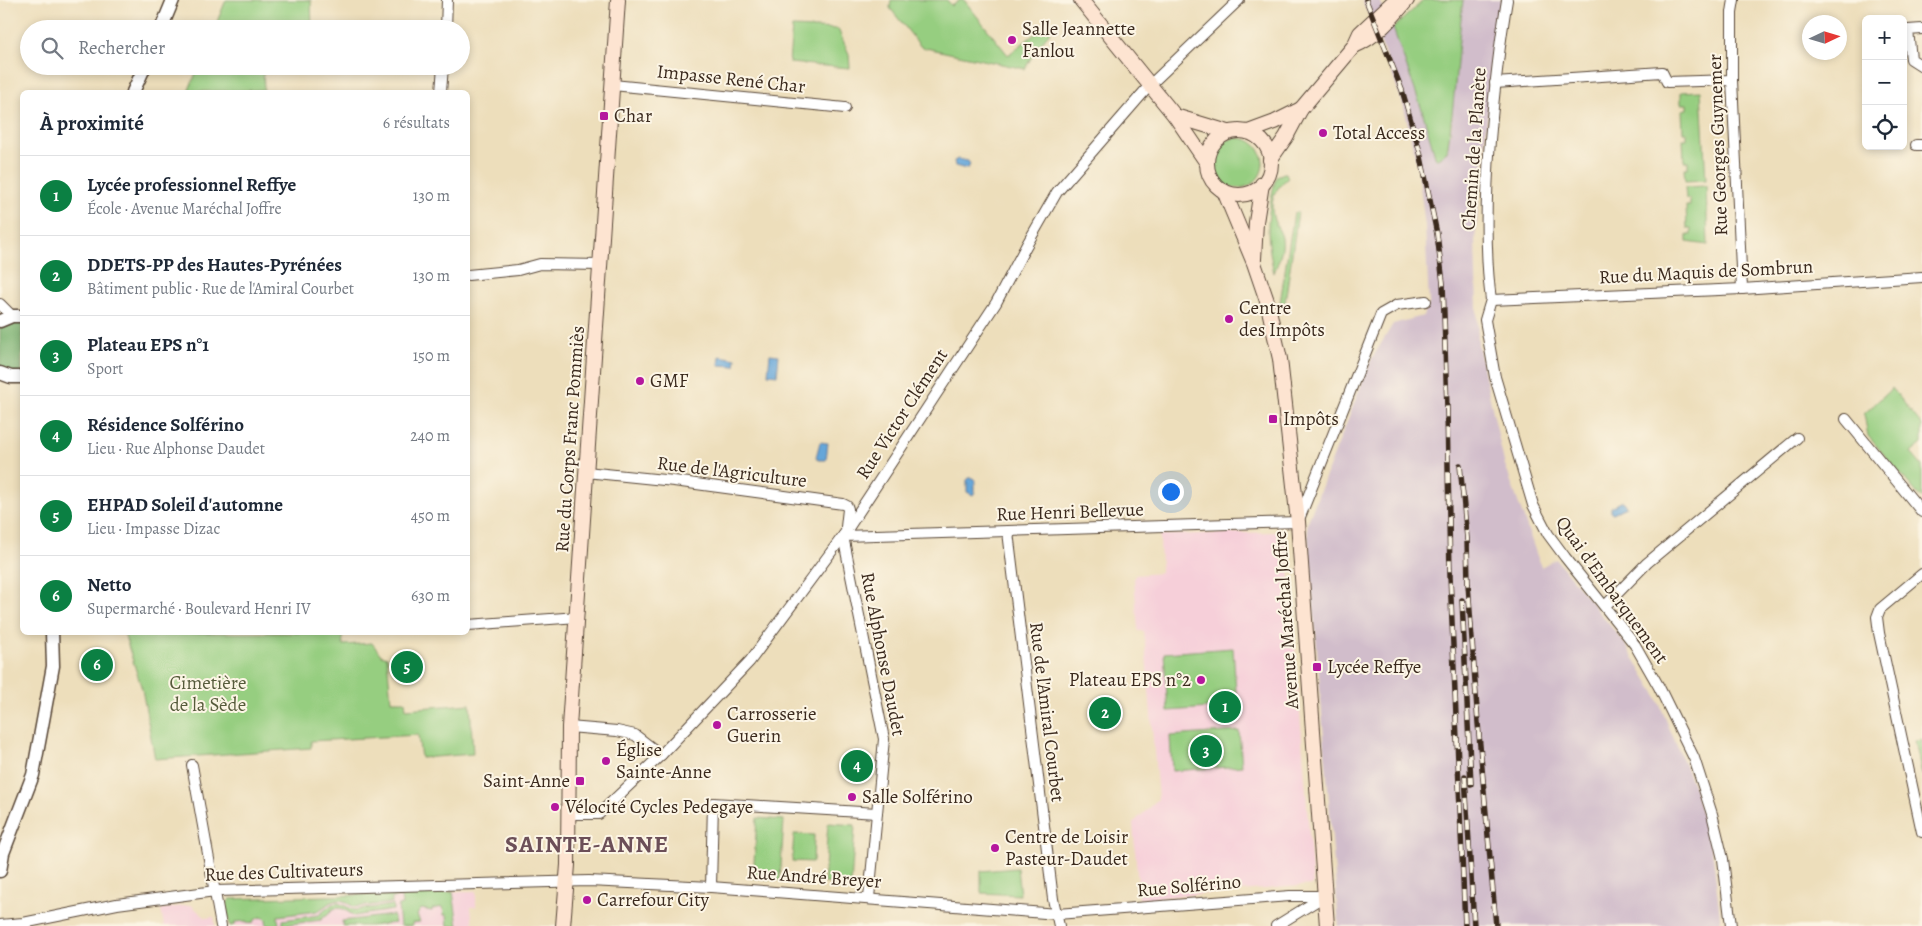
<!DOCTYPE html>
<html lang="fr">
<meta charset="utf-8">
<style>
:root{--surface:#fff;--page:#f6f6f7;--text:#1f2937;--muted:#747a83;--line:#e0e1e3;--accent:#0b8043}
body{margin:0;font-family:Alegreya,serif;background:var(--page);color:var(--text)}
.controls{position:absolute;right:15px;top:15px;display:grid;overflow:hidden;border-radius:8px;box-shadow:0 2px 8px #0003}
.controls button{width:45px;height:45px;display:grid;place-items:center;padding:0;border:0;border-bottom:1px solid var(--line);background:var(--surface);color:var(--text);font:25px sans-serif}
.compass{position:absolute;left:1802px;top:15px;width:45px;height:45px;border-radius:50%;background:var(--surface);box-shadow:0 2px 8px #0003;rotate:86deg}
.you{position:absolute;left:1170px;top:491px;width:18px;height:18px;margin:-12px;border:4px solid #fff;border-radius:50%;background:#1a73e8;box-shadow:0 0 0 8px #1a73e833}
.badge{display:grid;place-items:center;width:32px;height:32px;border-radius:50%;background:var(--accent);color:#fff;font-size:16px;font-weight:700}
.pin{position:absolute;translate:-50% -50%;border:2px solid #fff;box-shadow:0 1px 5px #0006}
.list{margin:0;padding:0;list-style:none}
h2{display:flex;justify-content:space-between;align-items:center;height:65px;margin:0;padding:0 20px;font-size:21px}
h2 small{font-size:16px;font-weight:400;color:var(--muted)}
.list li{display:grid;grid-template-columns:32px 1fr auto;gap:15px;align-items:center;box-sizing:border-box;height:80px;padding:0 20px;border-top:1px solid var(--line)}
.list b{display:block;font-size:19px;white-space:nowrap}
.list p{margin:0;font-size:16px;white-space:nowrap;color:var(--muted)}
.list em{font-size:16px;font-style:normal;color:var(--muted)}
.icon{flex:none;width:28px;height:28px;fill:none;stroke:currentColor;stroke-width:2;stroke-linecap:round;stroke-linejoin:round}
.map{position:relative;flex:none;width:1922px;height:926px;overflow:hidden}
.search{position:absolute;background:var(--surface);box-shadow:0 2px 8px #0003;left:20px;top:20px;width:450px;height:55px;display:flex;align-items:center;gap:12px;box-sizing:border-box;padding:0 18px;border-radius:28px;color:var(--muted);font-size:19px}
.panel{position:absolute;background:var(--surface);box-shadow:0 2px 8px #0003;left:20px;top:90px;width:450px;height:545px;border-radius:8px}
.map>svg:first-child{display:block}
.built{fill:#f6cfd9}
.industrial{fill:#d1bdcb}
.green{fill:#96ce80;stroke:#687c4f}
.forest{fill:#78b16e;stroke:#5a6e46}
.water{fill:#65a6d9;stroke:#50687c}
.lines{fill:none;stroke-linecap:round;stroke-linejoin:round}
.minor-casing{stroke:#564536;stroke-width:12}
.tertiary-casing{stroke:#564536;stroke-width:15}
.secondary-casing{stroke:#564536;stroke-width:16}
.minor{stroke:#fff;stroke-width:10}
.tertiary{stroke:#fff;stroke-width:12}
.secondary{stroke:#fde4d1;stroke-width:14}
.rail-casing{stroke:#3b2a1e;stroke-width:5.5}
.rail{stroke:#fcf5e5;stroke-width:4;stroke-dasharray:11;stroke-linecap:butt}
.poi-dot{fill:#b5179e;stroke:#fcf5e5;stroke-width:2}
.labels{text-anchor:middle;dominant-baseline:central;stroke-width:4;stroke-linejoin:round;paint-order:stroke}
.poi-label{font-size:19px;fill:#3b2a1e;stroke:#fcf5e5;text-anchor:start}
.street-label{font-size:19px;fill:#3b2a1e;stroke:#fcf5e5}
.park-label{font-size:19px;fill:#565b3b;stroke:#fcf5e5}
.district-label{font-size:24px;font-weight:bold;letter-spacing:1px;fill:#6c4f58;stroke:#fcf5e5}
</style>
<div class="map">
<svg width="1922" height="926" viewBox="0 0 1922 926">
<rect width="100%" height="100%" fill="#fcf5e5"/>
<filter id="ink" filterUnits="userSpaceOnUse"><feTurbulence type="fractalNoise" baseFrequency=".02" numOctaves="2"/><feDisplacementMap in="SourceGraphic" scale="10" xChannelSelector="R" yChannelSelector="G"/><feConvolveMatrix kernelMatrix="1 2 1 2 8 2 1 2 1" color-interpolation-filters="sRGB"/></filter>
<filter id="wash" filterUnits="userSpaceOnUse"><feTurbulence type="fractalNoise" baseFrequency=".0096" numOctaves="4" result="noise"/><feDisplacementMap in="SourceGraphic" scale="20" xChannelSelector="R" yChannelSelector="G"/><feGaussianBlur stdDeviation="1.12" result="paint"/><feColorMatrix in="noise" values="0 0 0 0 0 0 0 0 0 0 0 0 0 0 0 0 0 1.4 0 .05"/><feComposite in="paint" operator="in"/></filter>
<g filter="url(#wash)">
<rect width="100%" height="100%" fill="#eddebb"/>
<g class="built">
<polygon points="1277,532 1287,541 1313,885 1139,899 1133,823 1158,799 1144,631 1138,631 1134,579 1135,575 1161,573 1160,535"/>
<polygon points="476,891 476,907 471,907 473,926 230,926 226,905 230,899"/>
<polygon points="191,905 206,918 214,917 215,926 164,926 161,909"/>
</g>
<polygon class="industrial" points="1362,0 1380,0 1381,3 1393,28 1422,110 1436,159 1447,152 1452,123 1455,62 1463,0 1502,0 1496,31 1475,239 1478,344 1504,462 1541,567 1556,559 1625,644 1655,693 1695,790 1713,856 1721,926 1339,926 1307,524 1371,360 1393,324 1423,316 1429,304 1425,226 1418,170 1404,107 1382,46"/>
<g class="green">
<polygon points="226,0 311,0 312,29 214,29"/>
<polygon points="891,0 947,0 952,6 960,0 964,0 1008,55 1046,25 1051,31 1036,49 1025,69 921,47 890,8"/>
<path d="M1424,0h39c-6,51 -8,102 -16,152l-11,7 -14,-49 -29,-82z"/>
<polygon points="792,27 838,29 849,54 850,68 789,63"/>
<polygon points="199,66 263,66 264,90 188,92"/>
<polygon points="1701,91 1706,180 1685,181 1684,168 1688,168 1688,161 1684,161 1683,139 1687,139 1687,132 1683,132 1682,110 1687,109 1687,104 1681,104 1681,92"/>
<circle cx="1238" cy="163" r="25"/>
<path d="M1284,173h2l2,5c-14,11 -19,24 -14,42 2,6 7,12 8,18 2,12 -4,24 -8,35 -8,-37 -8,-55 1,-92l2,-5z"/>
<polygon points="1706,186 1708,245 1687,242 1687,235 1691,235 1691,228 1687,228 1686,206 1690,206 1690,199 1686,199 1685,187"/>
<polygon points="1298,212 1285,303 1280,303 1294,213"/>
<polygon points="1892,388 1922,425 1922,444 1911,453 1922,466 1922,499 1868,436 1864,414"/>
<polygon points="124,633 342,633 343,645 372,643 381,655 387,657 391,701 405,701 406,709 470,704 473,754 421,758 418,735 311,741 311,748 155,759 142,689"/>
<polygon points="1233,648 1237,706 1168,711 1164,653"/>
<polygon points="1239,731 1242,766 1172,771 1170,736"/>
<polygon points="1922,740 1922,775 1915,741"/>
<polygon points="757,818 784,820 780,880 753,878"/>
<polygon points="828,823 855,825 851,885 824,883"/>
<polygon points="794,834 814,835 813,862 792,861"/>
<polygon points="1017,868 1020,895 981,893 981,871"/>
<polygon points="453,892 458,926 448,926 447,915 444,915 443,907 432,909 432,911 421,909 417,915 420,922 412,923 412,926 400,926 398,906 402,905 401,897 392,898 392,903 354,907 344,901 339,900 331,902 318,911 278,916 279,926 267,926 266,919 261,917 256,919 254,922 247,923 247,921 235,922 235,925 230,926 226,905 230,899"/>
<polygon points="339,903 354,910 393,905 393,910 354,916 344,909 338,908 333,909 321,920 283,925 283,920 319,915 332,904"/>
<polygon points="393,915 395,923 370,926 343,926 342,921"/>
</g>
<polygon class="forest" points="16,322 22,323 22,373 16,374 0,367 0,328 8,323"/>
<g class="water">
<polygon points="958,159 968,161 970,164 969,167 966,169 955,166 954,161"/>
<polygon points="770,354 779,355 777,375 768,374"/>
<polygon points="720,356 736,359 735,366 719,365"/>
<polygon points="820,442 828,443 826,460 818,460 816,457"/>
<polygon points="969,478 973,478 975,480 975,492 973,495 967,492 967,480"/>
<polygon points="1623,501 1626,507 1613,513 1611,512 1611,507"/>
</g>
</g>
<g filter="url(#ink)">
<g class="lines">
<g class="minor-casing">
<g id="minor">
<polyline points="1734,0 1732,12 1732,80 1742,289"/>
<polyline points="446,29 447,0"/>
<polyline points="1922,29 1908,30 1911,59 1922,66"/>
<polyline points="1495,83 1662,72 1667,82 1732,80"/>
<polyline points="613,85 845,108"/>
<polyline points="441,92 443,66"/>
<polyline points="1916,145 1922,145"/>
<polyline points="468,275 518,270 540,264 601,265"/>
<polyline points="1491,300 1485,320 1495,377 1533,505 1548,534 1565,557 1635,645 1659,687 1694,758 1712,814 1723,859 1731,926"/>
<polyline points="1491,300 1742,289 1922,277"/>
<path d="M1491,300c-7,-53 -5,-107 -1,-160 4,-47 9,-93 17,-140"/>
<polyline points="0,304 12,316"/>
<polyline points="1846,419 1922,512"/>
<polyline points="586,472 674,481 843,504 847,506 848,509 846,527"/>
<polyline points="1008,532 1053,899 1059,926"/>
<polyline points="843,536 1298,522 1381,314 1397,305 1426,301"/>
<polyline points="843,536 884,739 869,898"/>
<polyline points="1922,574 1880,609 1877,617 1879,633 1922,832"/>
<polyline points="1605,606 1647,563 1797,438"/>
<polyline points="468,625 578,617"/>
<polyline points="569,727 617,731 635,735 661,755"/>
<polyline points="192,765 221,926"/>
<polyline points="568,814 599,814 661,755 750,661 843,536 996,303 1026,246 1057,192 1150,85 1239,0"/>
<polyline points="711,887 713,803 877,813"/>
<polyline points="0,925 23,923 117,904 215,891 589,881 711,887 1057,914 1290,896 1324,896"/>
<polyline points="1276,926 1323,897"/>
</g>
</g>
<g class="tertiary-casing">
<g id="tertiary">
<polyline points="161,29 173,0"/>
<polyline points="133,92 145,66"/>
<polyline points="0,321 12,316 22,316"/>
<polyline points="0,373 11,377 22,377"/>
<polyline points="0,871 3,853 33,775 53,666 52,632"/>
</g>
</g>
<g class="secondary-casing">
<g id="secondary">
<polyline points="1081,0 1175,116 1207,163"/>
<path d="M1354,46c22,-9 38,-28 53,-46"/>
<polyline points="1175,116 1228,132"/>
<circle cx="1239" cy="163" r="32"/>
<polyline points="1248,132 1275,122 1301,109"/>
<polyline points="1270,160 1286,137 1301,109 1354,46 1360,33 1395,0"/>
<polyline points="1224,191 1254,263 1267,301 1280,359 1298,522 1327,926"/>
<polyline points="1254,259 1256,222 1262,184"/>
<polyline points="563,926 568,865 569,727 618,0"/>
</g>
</g>
<use href="#minor" class="minor"/>
<use href="#tertiary" class="tertiary"/>
<use href="#secondary" class="secondary"/>
<g class="rail-casing">
<g id="rail">
<polyline points="1366,0 1402,90 1420,152 1437,234 1443,283 1447,409 1450,575 1465,926"/>
<polyline points="1460,465 1467,538 1468,584 1478,723 1496,926"/>
<polyline points="1462,600 1471,784"/>
<polyline points="1465,776 1474,926"/>
</g>
</g>
<use href="#rail" class="rail"/>
</g>
</g>
<g class="poi-dot">
<circle cx="1012" cy="40" r="5"/>
<rect x="599" y="111" width="10" height="10" rx="2.5"/>
<circle cx="1323" cy="133" r="5"/>
<circle cx="1229" cy="319" r="5"/>
<circle cx="640" cy="381" r="5"/>
<rect x="1268" y="414" width="10" height="10" rx="2.5"/>
<rect x="1312" y="662" width="10" height="10" rx="2.5"/>
<circle cx="1201" cy="680" r="5"/>
<circle cx="717" cy="725" r="5"/>
<circle cx="606" cy="761" r="5"/>
<rect x="575" y="776" width="10" height="10" rx="2.5"/>
<circle cx="852" cy="797" r="5"/>
<circle cx="555" cy="807" r="5"/>
<circle cx="995" cy="848" r="5"/>
<circle cx="587" cy="900" r="5"/>
</g>
<g class="labels">
<g class="poi-label">
<text x="1022" y="29">Salle Jeannette<tspan x="1022" dy="22">Fanlou</tspan></text>
<text x="614" y="116">Char</text>
<text x="1333" y="133">Total Access</text>
<text x="1239" y="308">Centre<tspan x="1239" dy="22">des Impôts</tspan></text>
<text x="650" y="381">GMF</text>
<text x="1283" y="419">Impôts</text>
<text x="1327" y="667">Lycée Reffye</text>
<text x="1191" y="680" text-anchor="end">Plateau EPS n°2</text>
<text x="727" y="714">Carrosserie<tspan x="727" dy="22">Guerin</tspan></text>
<text x="616" y="750">Église<tspan x="616" dy="22">Sainte-Anne</tspan></text>
<text x="570" y="781" text-anchor="end">Saint-Anne</text>
<text x="862" y="797">Salle Solférino</text>
<text x="565" y="807">Vélocité Cycles Pedegaye</text>
<text x="1005" y="837">Centre de Loisir<tspan x="1005" dy="22">Pasteur-Daudet</tspan></text>
<text x="597" y="900">Carrefour City</text>
</g>
<g class="street-label">
<text transform="translate(731 79) rotate(6)">Impasse René Char</text>
<text transform="translate(1718 145) rotate(-92)">Rue Georges Guynemer</text>
<text transform="translate(1474 149) rotate(-86)">Chemin de la Planète</text>
<text transform="translate(1706 272) rotate(-3)">Rue du Maquis de Sombrun</text>
<text transform="translate(902 414) rotate(-57)">Rue Victor Clément</text>
<text transform="translate(570 439) rotate(-86)">Rue du Corps Franc Pommiès</text>
<text transform="translate(732 472) rotate(7)">Rue de l'Agriculture</text>
<text transform="translate(1070 512) rotate(-2)">Rue Henri Bellevue</text>
<text transform="translate(1612 590) rotate(54)">Quai d'Embarquement</text>
<text transform="translate(1286 620) rotate(-94)">Avenue Maréchal Joffre</text>
<text transform="translate(883 654) rotate(79)">Rue Alphonse Daudet</text>
<text transform="translate(1047 712) rotate(83)">Rue de l'Amiral Courbet</text>
<text transform="translate(284 872) rotate(-2)">Rue des Cultivateurs</text>
<text transform="translate(814 877) rotate(4)">Rue André Breyer</text>
<text transform="translate(1189 886) rotate(-5)">Rue Solférino</text>
</g>
<g class="park-label">
<text x="208" y="683">Cimetière<tspan x="208" dy="22">de la Sède</tspan></text>
</g>
<g class="district-label">
<text x="587" y="844">SAINTE-ANNE</text>
</g>
</g>
</svg>
<div class="controls">
<button>+</button>
<button>−</button>
<button><svg class="icon" aria-label="locate" viewBox="0 0 24 24"><circle cx="12" cy="12" r="6"/><path d="M12 2v4M12 18v4M2 12h4M18 12h4"/></svg></button>
</div>
<svg class="compass" viewBox="-18 -18 36 36"><path d="M0-13l5 13h-10z" fill="#e53935"/><path d="M0 13l5-13h-10z" fill="#747a83"/></svg>
<div class="you"></div>
<div class="pin badge" style="left:1225px;top:707px">1</div>
<div class="pin badge" style="left:1105px;top:713px">2</div>
<div class="pin badge" style="left:1206px;top:751px">3</div>
<div class="pin badge" style="left:857px;top:766px">4</div>
<div class="pin badge" style="left:407px;top:667px">5</div>
<div class="pin badge" style="left:97px;top:665px">6</div>
<div class="search"><svg class="icon" aria-label="search" viewBox="0 0 24 24"><circle cx="10" cy="10" r="6"/><path d="M15 15l6 6"/></svg>Rechercher</div>
<section class="panel">
<h2>À proximité<small>6 résultats</small></h2>
<ul class="list">
<li><span class="badge">1</span><div><b>Lycée professionnel Reffye</b><p>École · Avenue Maréchal Joffre</p></div><em>130 m</em></li>
<li><span class="badge">2</span><div><b>DDETS-PP des Hautes-Pyrénées</b><p>Bâtiment public · Rue de l'Amiral Courbet</p></div><em>130 m</em></li>
<li><span class="badge">3</span><div><b>Plateau EPS n°1</b><p>Sport</p></div><em>150 m</em></li>
<li><span class="badge">4</span><div><b>Résidence Solférino</b><p>Lieu · Rue Alphonse Daudet</p></div><em>240 m</em></li>
<li><span class="badge">5</span><div><b>EHPAD Soleil d'automne</b><p>Lieu · Impasse Dizac</p></div><em>450 m</em></li>
<li><span class="badge">6</span><div><b>Netto</b><p>Supermarché · Boulevard Henri IV</p></div><em>630 m</em></li>
</ul>
</section>
</div>
